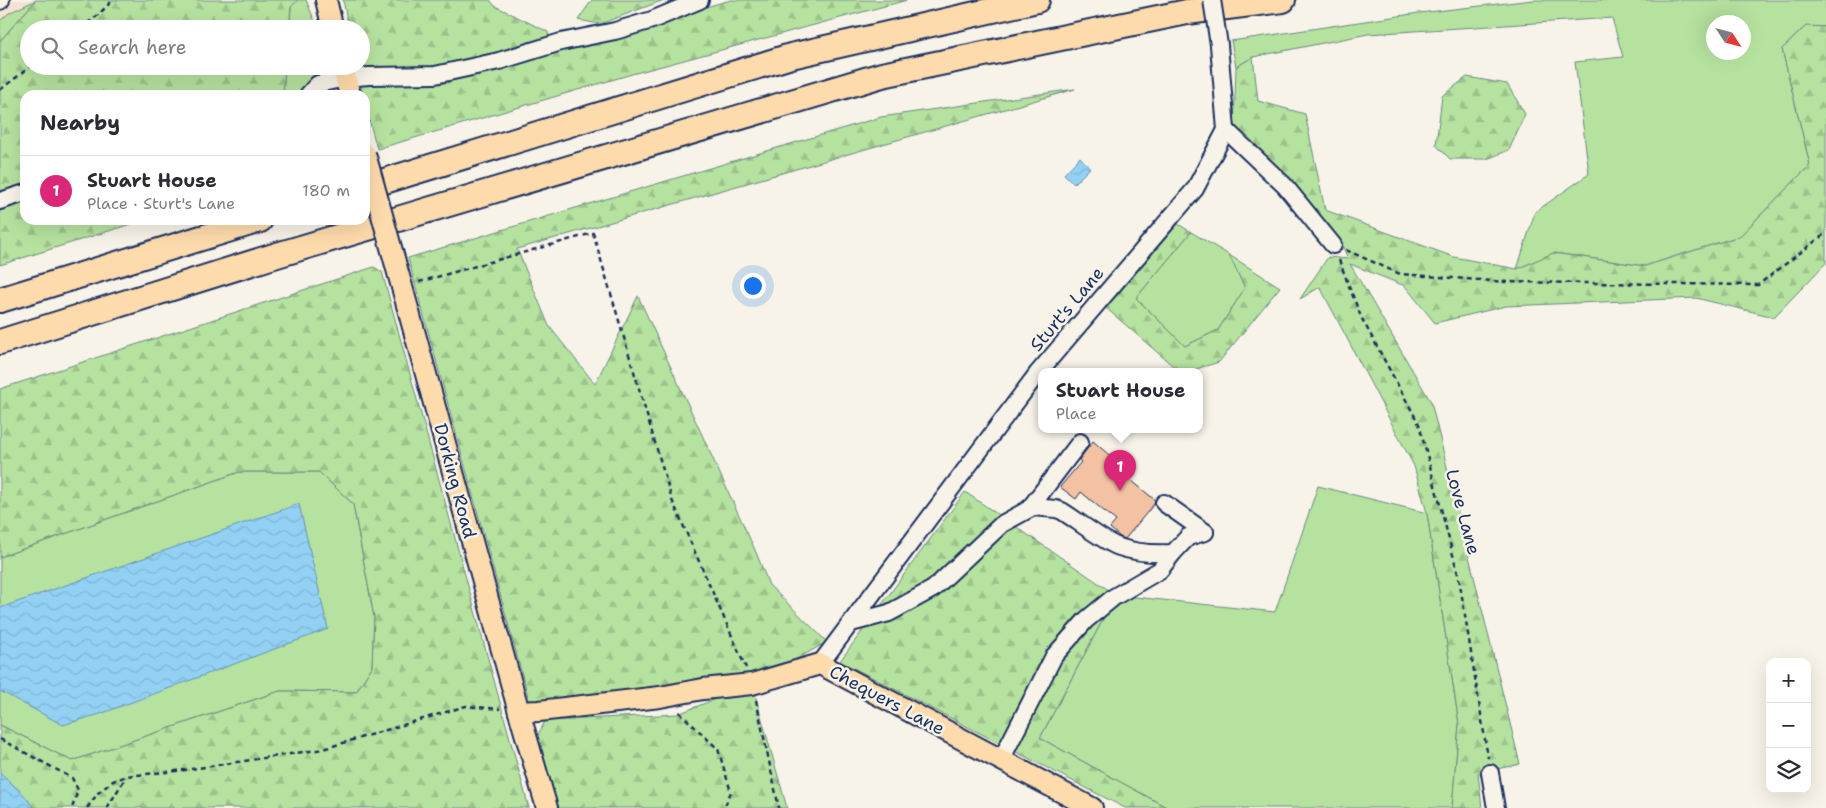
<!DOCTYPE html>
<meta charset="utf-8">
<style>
:root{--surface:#fff;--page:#f7f7f7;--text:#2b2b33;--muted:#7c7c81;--line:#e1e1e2;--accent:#db2777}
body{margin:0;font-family:"Shantell Sans",sans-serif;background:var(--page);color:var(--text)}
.controls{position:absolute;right:15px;bottom:15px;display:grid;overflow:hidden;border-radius:10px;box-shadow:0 5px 20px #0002}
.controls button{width:45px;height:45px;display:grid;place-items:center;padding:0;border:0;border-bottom:1px solid var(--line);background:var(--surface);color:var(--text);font:25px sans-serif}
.compass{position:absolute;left:1706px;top:15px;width:45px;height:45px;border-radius:50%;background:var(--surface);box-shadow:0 5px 20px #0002;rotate:126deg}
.you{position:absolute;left:752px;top:285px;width:18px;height:18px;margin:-12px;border:4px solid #fff;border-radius:50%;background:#1a73e8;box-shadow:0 0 0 8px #1a73e833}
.badge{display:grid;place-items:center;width:32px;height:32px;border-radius:50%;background:var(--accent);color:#fff;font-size:16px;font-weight:700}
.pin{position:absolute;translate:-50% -41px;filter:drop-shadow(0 1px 2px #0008)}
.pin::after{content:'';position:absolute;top:26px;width:18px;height:15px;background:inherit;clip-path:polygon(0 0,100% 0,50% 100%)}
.popup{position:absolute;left:1038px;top:368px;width:165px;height:65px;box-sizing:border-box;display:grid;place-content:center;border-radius:10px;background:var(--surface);filter:drop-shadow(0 1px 4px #0005);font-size:16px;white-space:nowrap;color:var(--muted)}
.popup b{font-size:19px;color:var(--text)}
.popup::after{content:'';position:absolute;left:50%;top:100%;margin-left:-10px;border:10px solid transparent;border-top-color:var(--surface)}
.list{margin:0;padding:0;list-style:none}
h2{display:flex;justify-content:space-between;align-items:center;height:65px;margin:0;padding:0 20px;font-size:21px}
h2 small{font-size:16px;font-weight:400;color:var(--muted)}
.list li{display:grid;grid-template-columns:32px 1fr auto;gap:15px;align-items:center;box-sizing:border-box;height:70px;padding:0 20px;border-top:1px solid var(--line)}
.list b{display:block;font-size:19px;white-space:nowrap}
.list p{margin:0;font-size:16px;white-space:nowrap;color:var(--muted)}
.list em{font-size:16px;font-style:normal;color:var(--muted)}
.icon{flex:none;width:28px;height:28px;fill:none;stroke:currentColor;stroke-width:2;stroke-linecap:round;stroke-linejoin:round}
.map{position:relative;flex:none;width:1826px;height:808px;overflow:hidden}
.search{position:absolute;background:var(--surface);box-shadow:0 5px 20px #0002;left:20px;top:20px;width:350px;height:55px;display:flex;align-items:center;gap:12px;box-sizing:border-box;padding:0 18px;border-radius:28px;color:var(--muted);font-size:19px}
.panel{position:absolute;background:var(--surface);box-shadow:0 5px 20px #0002;left:20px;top:90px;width:350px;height:135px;border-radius:15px}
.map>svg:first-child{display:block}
.built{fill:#f6e4d3}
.green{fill:#b6e29f;stroke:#68887e;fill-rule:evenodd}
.forest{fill:url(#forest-firs);stroke:#68887e}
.water{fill:url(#water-waves);stroke:#6390b8}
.building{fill:#f2c2a2;stroke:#1b2f5e}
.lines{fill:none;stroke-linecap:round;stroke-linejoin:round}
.minor-casing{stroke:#1b2f5e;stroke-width:20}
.major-casing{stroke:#1b2f5e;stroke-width:24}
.highway-casing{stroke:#1b2f5e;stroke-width:28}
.path{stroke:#1b2f5e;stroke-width:2.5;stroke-dasharray:5 4;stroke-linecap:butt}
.minor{stroke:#f7f3e8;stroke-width:16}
.major{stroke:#fedbac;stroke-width:20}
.highway{stroke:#fedbac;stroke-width:24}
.minor-bridge-casing{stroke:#1b2f5e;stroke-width:20;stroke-linecap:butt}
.major-bridge-casing{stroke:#1b2f5e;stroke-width:24;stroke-linecap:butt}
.minor-bridge{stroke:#f7f3e8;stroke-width:16}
.major-bridge{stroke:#fedbac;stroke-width:20}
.labels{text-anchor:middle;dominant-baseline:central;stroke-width:5;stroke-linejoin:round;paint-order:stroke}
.street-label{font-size:18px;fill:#1b2f5e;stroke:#f7f3e8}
</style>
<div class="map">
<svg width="1826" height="808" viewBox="0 0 1826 808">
<defs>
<pattern id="forest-firs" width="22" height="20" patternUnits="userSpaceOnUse" patternTransform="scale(1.25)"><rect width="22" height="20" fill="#b6e29f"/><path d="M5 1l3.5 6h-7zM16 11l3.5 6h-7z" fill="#9cc28b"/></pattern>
<pattern id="water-waves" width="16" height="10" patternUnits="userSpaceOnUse" patternTransform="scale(1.25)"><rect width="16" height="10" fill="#93d1f4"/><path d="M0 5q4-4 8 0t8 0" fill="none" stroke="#7eb4d4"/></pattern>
</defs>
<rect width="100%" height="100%" fill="#f7f3e8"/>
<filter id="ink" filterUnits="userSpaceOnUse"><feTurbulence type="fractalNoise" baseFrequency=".02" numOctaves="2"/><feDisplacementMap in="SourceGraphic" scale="10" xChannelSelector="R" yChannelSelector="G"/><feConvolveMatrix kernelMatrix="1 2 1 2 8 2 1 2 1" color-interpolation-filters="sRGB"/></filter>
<g filter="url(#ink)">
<polygon class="built" points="0,0 36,0 0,41"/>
<g class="green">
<polygon points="36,0 0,41 0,21 9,13"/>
<polygon points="298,0 306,0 318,29 289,29 291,7"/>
<path d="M1533,0h293v27l-20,-1 -24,23 28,116 -70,71 -95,30 -91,-13 -37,16 18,-57 54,-38 -14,-112 48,-5 -11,-39 -244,16 -115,23 -17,10 -5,-26 188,-28zM1714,22h30v30h-30z"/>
<polygon points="285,66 326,66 322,74 297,95 283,95"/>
<polygon points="1191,232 1229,255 1245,288 1218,330 1185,346 1136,298"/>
<polygon points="239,472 319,472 353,504 374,617 372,667 356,692 280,691 72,761 0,725 0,557"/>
<polygon points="1318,486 1427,513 1459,724 1452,808 1168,808 1040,738 1116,595 1275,612"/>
</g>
<g class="forest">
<polygon points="36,0 298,0 291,7 289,29 29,29 29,66 285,66 283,95 25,95 25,220 144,220 0,265 0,41"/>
<polygon points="343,0 490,0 495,6 548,32 551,50 731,0 907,0 632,74 377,149 365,104 365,95 363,95 356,66 361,66 361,29 349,29"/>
<polygon points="592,0 664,0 600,24 578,20"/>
<polygon points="1806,26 1826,27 1826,263 1774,317 1696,298 1506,306 1435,323 1405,286 1350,264 1431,402 1520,764 1478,773 1482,808 1452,808 1459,724 1427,513 1414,466 1320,287 1300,299 1328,257 1348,259 1340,240 1234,128 1236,67 1253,57 1258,101 1305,114 1325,210 1454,257 1517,269 1553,253 1645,266 1740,236 1810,165 1782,49"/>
<polygon points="1467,77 1507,84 1525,114 1509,150 1487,159 1450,159 1436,145 1442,96"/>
<polygon points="1075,89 517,249 549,326 595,384 638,296 755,550 769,585 827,642 752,684 787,808 556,808 537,737 545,721 678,714 750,685 532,711 408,258 881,117"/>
<polygon points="1178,224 1191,232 1136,298 1185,346 1218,330 1245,288 1229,255 1280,287 1219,362 1186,372 1180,372 1106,308"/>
<polygon points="374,267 382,272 529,808 34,808 23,794 0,773 0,725 72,761 280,691 356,692 372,667 374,617 353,504 319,472 239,472 0,557 0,389"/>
<polygon points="965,492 1116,595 1040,738 1168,808 1125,808 840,661"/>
</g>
<g class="water">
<polygon points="1080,157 1090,168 1074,184 1064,174"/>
<polygon points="299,504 328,629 100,714 63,725 0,691 0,608"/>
<polygon points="0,773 23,794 34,808 0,808"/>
</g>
<polygon class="building" points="1093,441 1116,461 1113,465 1155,500 1154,504 1125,539 1120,537 1110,528 1116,521 1081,492 1076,499 1060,487 1081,462 1079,460"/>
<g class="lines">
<g class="minor-casing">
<g id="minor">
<polyline points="0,1 1,0"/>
<polyline points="308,95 318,84 345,78 369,76 435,75 499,61 561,42 615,31 652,20 700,0"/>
<polyline points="1226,130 1285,186 1333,245"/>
<polyline points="0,201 25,193"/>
<polyline points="1164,503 1205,532"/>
<polyline points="1029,509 1080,442"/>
<path d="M851,623l38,-10 44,-24 69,-65 31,-17 23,2 6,2c16,10 41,30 57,36 17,6 35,7 54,6l15,-16 17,-5"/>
<polyline points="820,664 1037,374 1195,189 1226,130 1219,45"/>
<polyline points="1001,760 1054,656 1086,620 1114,597 1160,570 1173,553"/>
<polyline points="1490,773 1496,808"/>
</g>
</g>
<g class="major-casing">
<g id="major">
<polyline points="326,0 333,29"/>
<polyline points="342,66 350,95"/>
<polyline points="402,287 519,712 547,808"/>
<polyline points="519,712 539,711 660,697 703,689 752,684 820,664 1092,808"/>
</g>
</g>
<g class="highway-casing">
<g id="highway">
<polyline points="365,187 791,56 1037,0"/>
<polyline points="0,300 260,220"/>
<polyline points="0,342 277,255 882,75 1187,12 1283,0"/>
</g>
</g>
<g class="path">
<polyline points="80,29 97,16 113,0"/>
<polyline points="0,90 31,66"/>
<polyline points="1346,250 1400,274 1506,282 1758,285 1826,233"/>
<polyline points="1339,260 1361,317 1419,424 1459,578 1488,758"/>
<polyline points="419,282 593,233 672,500 746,668"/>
<polyline points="756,700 779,808"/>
<polyline points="679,712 718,749 731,792 724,808"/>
<polyline points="0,739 72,778 78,790 72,808"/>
<polyline points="87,808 98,793 113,781 127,776 185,770 323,749 466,706 500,709"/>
<polyline points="107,808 126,777"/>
</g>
<use href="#minor" class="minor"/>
<use href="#major" class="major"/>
<use href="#highway" class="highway"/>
<g class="minor-bridge-casing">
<polyline id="minor-bridge" points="1212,0 1219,45"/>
</g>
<g class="major-bridge-casing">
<polyline id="major-bridge" points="365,154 402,287"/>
</g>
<use href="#minor-bridge" class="minor-bridge"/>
<use href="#major-bridge" class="major-bridge"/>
</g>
</g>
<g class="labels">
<g class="street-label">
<text transform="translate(1067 309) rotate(-50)">Sturt's Lane</text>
<text transform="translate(455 481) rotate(75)">Dorking Road</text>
<text transform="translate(1463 512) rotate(75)">Love Lane</text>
<text transform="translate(887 700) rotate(28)">Chequers Lane</text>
</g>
</g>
</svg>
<div class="controls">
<button>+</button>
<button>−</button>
<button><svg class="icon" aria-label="layers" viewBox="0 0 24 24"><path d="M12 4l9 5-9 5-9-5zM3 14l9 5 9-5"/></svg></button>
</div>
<svg class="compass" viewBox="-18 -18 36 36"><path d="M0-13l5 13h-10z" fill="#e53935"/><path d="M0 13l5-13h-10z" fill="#7c7c81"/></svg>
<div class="you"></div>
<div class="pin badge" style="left:1120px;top:491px">1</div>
<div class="popup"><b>Stuart House</b>Place</div>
<div class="search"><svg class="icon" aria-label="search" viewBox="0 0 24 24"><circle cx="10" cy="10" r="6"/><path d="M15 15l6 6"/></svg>Search here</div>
<section class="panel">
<h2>Nearby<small></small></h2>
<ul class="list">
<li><span class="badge">1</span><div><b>Stuart House</b><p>Place · Sturt's Lane</p></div><em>180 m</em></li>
</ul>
</section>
</div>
